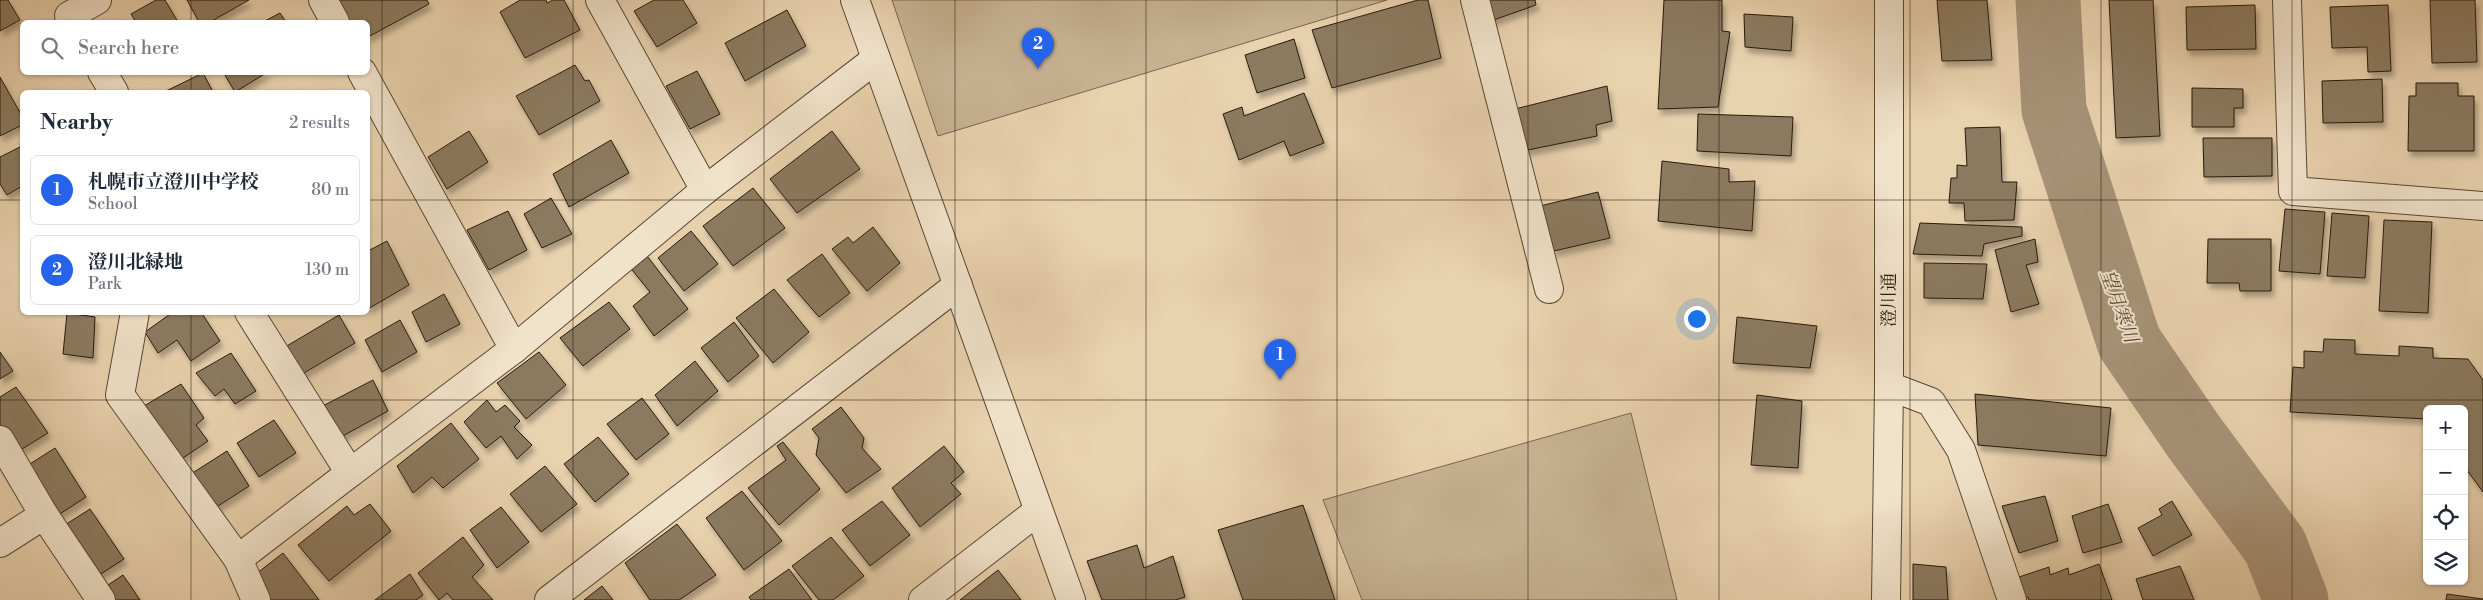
<!DOCTYPE html>
<meta charset="utf-8">
<style>
:root{--surface:#fff;--page:#f2f2f3;--text:#1f2937;--muted:#747a83;--line:#e0e1e3;--accent:#2563eb}
body{margin:0;font-family:"Libre Bodoni","Noto Serif JP",serif;background:var(--page);color:var(--text)}
.controls{position:absolute;right:15px;bottom:15px;display:grid;overflow:hidden;border-radius:8px;box-shadow:0 1px 4px #0004}
.controls button{width:45px;height:45px;display:grid;place-items:center;padding:0;border:0;border-bottom:1px solid var(--line);background:var(--surface);color:var(--text);font:25px sans-serif}
.you{position:absolute;left:1696px;top:318px;width:18px;height:18px;margin:-12px;border:4px solid #fff;border-radius:50%;background:#1a73e8;box-shadow:0 0 0 8px #1a73e833}
.badge{display:grid;place-items:center;width:32px;height:32px;border-radius:50%;background:var(--accent);color:#fff;font-size:16px;font-weight:700}
.pin{position:absolute;translate:-50% -41px;filter:drop-shadow(0 1px 2px #0008)}
.pin::after{content:'';position:absolute;top:26px;width:18px;height:15px;background:inherit;clip-path:polygon(0 0,100% 0,50% 100%)}
.list{margin:0;padding:0;list-style:none}
h2{display:flex;justify-content:space-between;align-items:center;height:65px;margin:0;padding:0 20px;font-size:21px}
h2 small{font-size:16px;font-weight:400;color:var(--muted)}
.list li{display:grid;grid-template-columns:32px 1fr auto;gap:15px;align-items:center;box-sizing:border-box;height:70px;margin:0 10px 10px;padding:0 10px;border:1px solid var(--line);border-radius:8px}
.list b{display:block;font-size:19px;white-space:nowrap}
.list p{margin:0;font-size:16px;white-space:nowrap;color:var(--muted)}
.list em{font-size:16px;font-style:normal;color:var(--muted)}
.icon{flex:none;width:28px;height:28px;fill:none;stroke:currentColor;stroke-width:2;stroke-linecap:round;stroke-linejoin:round}
.map{position:relative;flex:none;width:2483px;height:600px;overflow:hidden}
.search{position:absolute;background:var(--surface);box-shadow:0 1px 4px #0004;left:20px;top:20px;width:350px;height:55px;display:flex;align-items:center;gap:12px;box-sizing:border-box;padding:0 18px;border-radius:8px;color:var(--muted);font-size:19px}
.panel{position:absolute;background:var(--surface);box-shadow:0 1px 4px #0004;left:20px;top:90px;width:350px;height:225px;border-radius:8px}
.map>svg:first-child{display:block}
.green{fill:#c8b393;stroke:#786650}
.lines{fill:none;stroke-linecap:round;stroke-linejoin:round}
.river{stroke:#a79378;stroke-width:65}
.building{fill:#8c7a61;stroke:#271a0e;filter:url(#shadow)}
.minor-casing{stroke:#584836;stroke-width:30}
.tertiary-casing{stroke:#584836;stroke-width:30}
.minor{stroke:#f1e2ca;stroke-width:28}
.tertiary{stroke:#f1e2ca;stroke-width:28}
.grid{fill:none;stroke:#271a0e;stroke-width:1;stroke-opacity:0.55}
.labels{text-anchor:middle;dominant-baseline:central;stroke-width:4;stroke-linejoin:round;paint-order:stroke}
.street-label{font-size:18px;fill:#271a0e;stroke:#f1e2ca}
.water-label{font-size:19px;font-style:italic;fill:#5a4a38;stroke:#f1e2ca}
</style>
<div class="map">
<svg width="2483" height="600" viewBox="0 0 2483 600">
<defs>
<filter id="shadow"><feDropShadow dx="3" dy="5.5" stdDeviation="2.5" flood-color="#0004"/></filter>
</defs>
<rect width="100%" height="100%" fill="#e9d2ae"/>
<filter id="stains"><feTurbulence type="fractalNoise" baseFrequency=".004" numOctaves="4"/><feColorMatrix values="0 0 0 0 .2 0 0 0 0 .09 0 0 0 0 .02 0 0 0 .5 -.17"/></filter>
<radialGradient id="worn" r=".72"><stop offset=".6" stop-color="#630" stop-opacity="0"/><stop offset="1" stop-color="#630" stop-opacity=".3"/></radialGradient>
<g class="green">
<polygon points="892,0 1387,0 938,136"/>
<polygon points="1631,413 1677,600 1362,600 1323,500"/>
</g>
<g class="lines">
<polyline class="river" points="2048,0 2054,110 2129,342 2194,437 2275,546 2296,600"/>
</g>
<g class="building">
<polygon points="0,0 8,0 20,20 0,31"/>
<polygon points="156,0 165,0 178,22 136,22 131,14"/>
<polygon points="187,0 249,0 210,22 199,22"/>
<polygon points="342,0 427,0 429,4 368,37 368,22 349,22 337,3"/>
<polygon points="520,0 546,0 547,3 553,0 564,0 580,30 525,58 500,12"/>
<polygon points="654,0 683,0 697,23 657,47 634,11"/>
<polygon points="1418,0 1428,0 1441,58 1332,88 1312,30"/>
<polygon points="1482,0 1535,0 1536,5 1488,22"/>
<polygon points="1664,0 1722,0 1722,31 1730,32 1718,107 1658,109"/>
<polygon points="1937,0 1987,0 1992,60 1942,61"/>
<polygon points="2109,0 2153,0 2160,136 2116,138"/>
<polygon points="2430,0 2475,0 2477,62 2432,63"/>
<polygon points="2255,5 2256,49 2187,50 2186,7"/>
<polygon points="2388,5 2391,71 2368,72 2367,47 2332,48 2330,7"/>
<polygon points="787,10 806,46 745,81 725,43"/>
<polygon points="280,13 286,22 263,22"/>
<polygon points="1744,14 1793,17 1791,51 1745,47"/>
<polygon points="1294,39 1305,78 1257,93 1245,55"/>
<polygon points="575,65 585,81 589,80 600,101 539,135 516,96"/>
<polygon points="697,71 720,114 690,129 666,86"/>
<polygon points="223,72 268,72 235,92"/>
<polygon points="203,73 213,92 164,92"/>
<polygon points="0,77 22,116 22,125 0,136"/>
<polygon points="2382,79 2383,122 2323,123 2322,81"/>
<polygon points="2416,83 2458,83 2458,96 2474,96 2474,151 2408,151 2409,96 2416,96"/>
<polygon points="1607,86 1612,121 1596,125 1597,136 1523,151 1515,109"/>
<polygon points="2192,88 2243,89 2243,108 2234,108 2234,127 2192,127"/>
<polygon points="1304,93 1324,143 1290,156 1284,141 1239,160 1223,114 1242,107 1244,116"/>
<polygon points="1698,114 1793,117 1791,156 1697,151"/>
<polygon points="2000,127 2002,182 2017,182 2014,220 1965,221 1964,203 1949,203 1951,178 1957,178 1957,165 1967,166 1965,128"/>
<polygon points="469,131 488,162 447,189 428,157"/>
<polygon points="832,131 860,169 797,213 770,179"/>
<polygon points="2203,138 2272,138 2272,176 2204,177"/>
<polygon points="611,140 629,173 569,207 553,174"/>
<polygon points="22,146 22,186 7,195 0,184 0,157"/>
<polygon points="1662,161 1729,169 1729,182 1755,181 1752,231 1658,221"/>
<polygon points="753,188 785,228 733,266 703,226"/>
<polygon points="1598,192 1610,238 1554,251 1540,206"/>
<polygon points="551,198 572,234 542,248 524,214"/>
<polygon points="2285,209 2325,212 2320,274 2279,271"/>
<polygon points="508,211 527,250 489,270 467,230"/>
<polygon points="2332,213 2369,216 2365,278 2327,276"/>
<polygon points="2384,220 2432,222 2428,313 2379,311"/>
<polygon points="1920,223 2022,227 2022,236 1984,244 1982,256 1913,254"/>
<polygon points="873,227 900,263 867,291 832,249 848,237 853,243"/>
<polygon points="691,231 718,264 684,291 658,258"/>
<polygon points="2035,239 2038,262 2026,265 2039,304 2011,312 1995,250"/>
<polygon points="2208,239 2271,239 2271,291 2240,291 2239,283 2207,283"/>
<polygon points="387,241 409,285 368,309 368,251"/>
<polygon points="644,252 688,309 654,336 633,306 650,292 629,266"/>
<polygon points="822,254 850,293 819,317 787,280"/>
<polygon points="1924,263 1987,264 1983,299 1924,298"/>
<polygon points="774,289 809,332 773,363 736,318"/>
<polygon points="444,294 460,324 426,342 412,312"/>
<polygon points="609,302 630,329 583,366 560,338"/>
<polygon points="173,312 201,312 220,341 191,361 177,340 158,353 145,332"/>
<polygon points="67,313 95,317 93,358 63,354"/>
<polygon points="339,315 355,343 297,377 280,350"/>
<polygon points="1737,317 1817,326 1810,368 1733,363"/>
<polygon points="400,320 417,352 382,372 365,340"/>
<polygon points="734,322 759,356 728,382 701,348"/>
<polygon points="2324,339 2355,340 2355,354 2399,356 2399,346 2433,348 2433,358 2468,359 2483,380 2483,492 2464,466 2464,409 2427,409 2427,419 2290,412 2293,367 2304,368 2304,351 2323,352"/>
<polygon points="0,352 13,371 0,379"/>
<polygon points="539,352 566,385 526,419 497,383"/>
<polygon points="231,353 256,391 235,404 224,389 215,396 196,373"/>
<polygon points="695,361 718,391 677,426 655,395"/>
<polygon points="373,380 388,411 332,442 315,410"/>
<polygon points="181,384 204,418 196,425 208,441 180,460 144,406"/>
<polygon points="16,387 48,433 17,452 0,426 0,397"/>
<polygon points="1975,394 2111,408 2106,456 1978,445"/>
<polygon points="1757,395 1802,401 1798,468 1751,465"/>
<polygon points="642,398 669,434 636,460 607,424"/>
<polygon points="487,400 496,412 505,405 520,421 514,427 532,445 517,459 501,436 486,448 464,422"/>
<polygon points="841,407 864,438 862,448 881,469 846,493 816,455 819,438 812,429"/>
<polygon points="274,420 296,453 259,477 237,443"/>
<polygon points="451,423 479,459 443,488 432,477 413,493 397,466"/>
<polygon points="598,437 629,474 595,502 564,464"/>
<polygon points="783,442 820,489 779,525 748,488 786,460 777,446"/>
<polygon points="944,446 964,472 951,483 961,494 920,527 892,488"/>
<polygon points="55,448 86,497 52,519 22,469"/>
<polygon points="227,451 249,486 215,508 191,474"/>
<polygon points="545,466 577,504 541,532 510,494"/>
<polygon points="742,491 782,541 744,570 706,518"/>
<polygon points="2045,496 2058,541 2019,553 2002,506"/>
<polygon points="882,501 910,535 870,566 842,530"/>
<polygon points="2172,501 2192,535 2153,556 2138,528 2162,515 2159,509"/>
<polygon points="370,504 391,531 329,581 298,545 347,506 354,515"/>
<polygon points="2108,504 2122,542 2083,553 2072,516"/>
<polygon points="1303,505 1335,600 1243,600 1218,530"/>
<polygon points="501,507 529,542 497,568 470,530"/>
<polygon points="90,509 124,559 90,581 57,530"/>
<polygon points="677,524 716,575 679,600 650,600 625,563"/>
<polygon points="463,537 484,565 472,577 493,600 453,600 447,593 439,600 418,573"/>
<polygon points="831,537 864,576 833,600 819,600 792,566"/>
<polygon points="1137,545 1144,568 1173,556 1185,597 1175,600 1102,600 1087,561"/>
<polygon points="283,553 319,600 269,600 252,577"/>
<polygon points="1913,564 1946,567 1948,600 1913,600"/>
<polygon points="2099,564 2112,600 2029,600 2028,597 2021,598 2016,578 2049,567 2050,575 2068,568 2069,575"/>
<polygon points="2180,566 2194,600 2143,600 2136,579"/>
<polygon points="789,569 812,600 751,600 749,597"/>
<polygon points="998,570 1021,600 960,600"/>
<polygon points="410,574 423,595 416,600 375,600"/>
<polygon points="123,575 140,600 92,600 90,597"/>
<polygon points="602,586 613,600 584,600"/>
<polygon points="2447,594 2483,599 2483,600 2446,600"/>
</g>
<g class="lines">
<g class="minor-casing">
<g id="minor">
<polyline points="323,0 335,22"/>
<polyline points="600,0 705,190"/>
<polyline points="855,0 1071,600"/>
<polyline points="1475,0 1549,289"/>
<polyline points="2287,0 2293,191 2483,206"/>
<polyline points="69,16 97,0"/>
<polyline points="102,72 114,92"/>
<polyline points="362,72 514,349"/>
<polyline points="135,312 120,395 238,559 256,600"/>
<polyline points="0,440 44,515 101,600"/>
<polyline points="350,473 514,349 705,190 876,59"/>
<polyline points="0,543 44,515"/>
<polyline points="238,559 350,473 249,312"/>
<polyline points="549,600 958,285"/>
<polyline points="923,600 1038,511"/>
</g>
</g>
<g class="tertiary-casing">
<g id="tertiary">
<polyline points="1889,386 1931,402 1961,450 2012,600"/>
<polyline points="1886,600 1889,386 1889,0"/>
</g>
</g>
<use href="#minor" class="minor"/>
<use href="#tertiary" class="tertiary"/>
</g>
<path class="grid" d="M191,0v22M382,0v600M573,0v600M764,0v600M955,0v600M1146,0v600M1337,0v600M1528,0v600M1719,0v600M1910,0v600M2101,0v600M2292,0v600M191,72v20M0,200h22M368,200h2115M191,312v288M0,400h2483"/>
<g class="labels">
<g class="street-label">
<text transform="translate(1889 300) rotate(-90)">澄川通</text>
</g>
<g class="water-label">
<text transform="translate(2119 306) rotate(70)">望月寒川</text>
</g>
</g>
<rect width="100%" height="100%" filter="url(#stains)"/>
<rect width="100%" height="100%" fill="url(#worn)"/>
</svg>
<div class="controls">
<button>+</button>
<button>−</button>
<button><svg class="icon" aria-label="locate" viewBox="0 0 24 24"><circle cx="12" cy="12" r="6"/><path d="M12 2v4M12 18v4M2 12h4M18 12h4"/></svg></button>
<button><svg class="icon" aria-label="layers" viewBox="0 0 24 24"><path d="M12 4l9 5-9 5-9-5zM3 14l9 5 9-5"/></svg></button>
</div>
<div class="you"></div>
<div class="pin badge" style="left:1280px;top:380px">1</div>
<div class="pin badge" style="left:1038px;top:69px">2</div>
<div class="search"><svg class="icon" aria-label="search" viewBox="0 0 24 24"><circle cx="10" cy="10" r="6"/><path d="M15 15l6 6"/></svg>Search here</div>
<section class="panel">
<h2>Nearby<small>2 results</small></h2>
<ul class="list">
<li><span class="badge">1</span><div><b>札幌市立澄川中学校</b><p>School</p></div><em>80 m</em></li>
<li><span class="badge">2</span><div><b>澄川北緑地</b><p>Park</p></div><em>130 m</em></li>
</ul>
</section>
</div>
